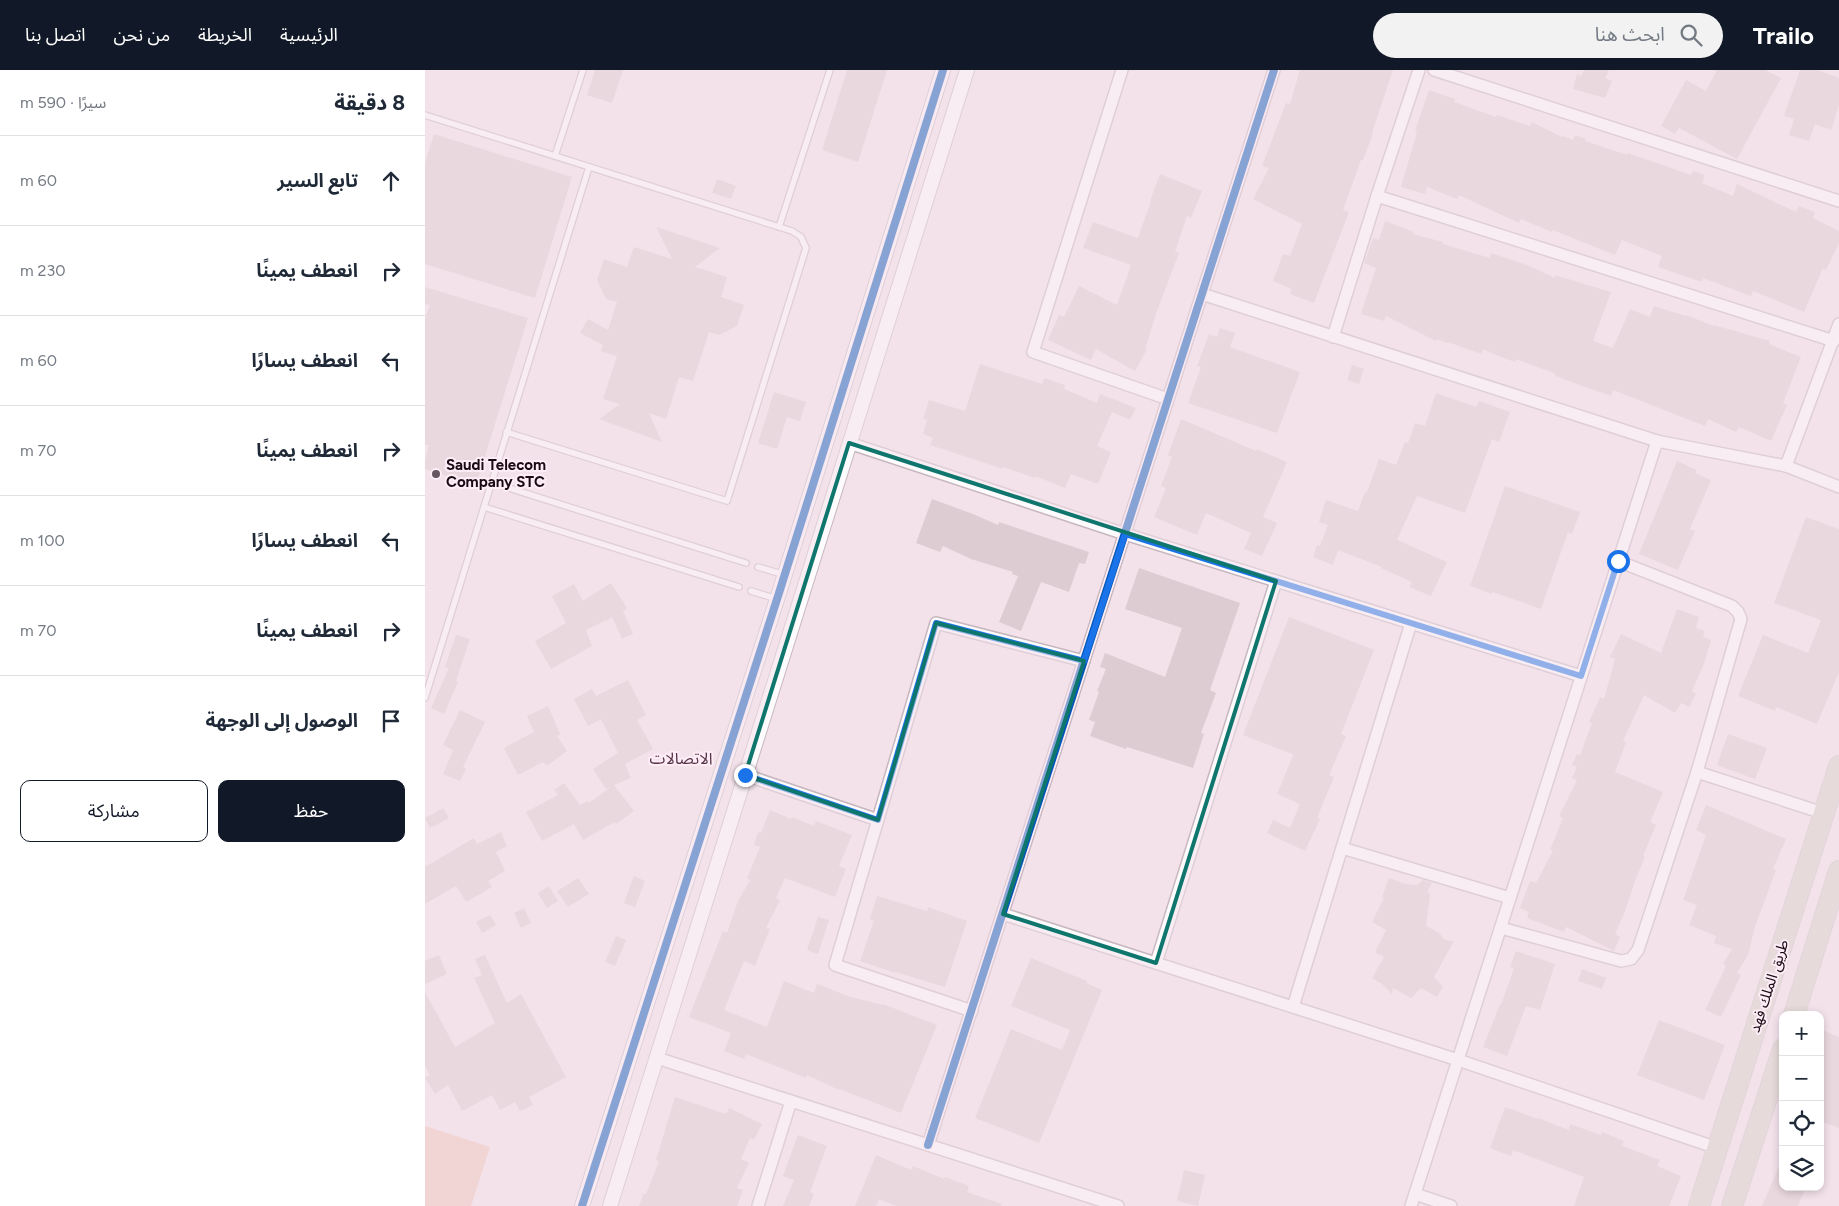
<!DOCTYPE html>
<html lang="ar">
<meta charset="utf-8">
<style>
:root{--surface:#fff;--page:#f2f2f3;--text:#1f2937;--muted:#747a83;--line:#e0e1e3;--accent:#111827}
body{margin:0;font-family:Figtree,"Noto Sans Arabic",sans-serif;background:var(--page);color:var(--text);direction:rtl}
.controls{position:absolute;right:15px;bottom:15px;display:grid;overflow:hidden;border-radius:10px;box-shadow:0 2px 8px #0003}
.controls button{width:45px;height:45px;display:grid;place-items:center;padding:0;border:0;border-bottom:1px solid var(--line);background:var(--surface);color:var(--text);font:25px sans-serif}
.stop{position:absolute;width:15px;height:15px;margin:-11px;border:4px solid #1a73e8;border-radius:50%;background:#fff}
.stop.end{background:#1a73e8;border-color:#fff;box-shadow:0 1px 5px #0008}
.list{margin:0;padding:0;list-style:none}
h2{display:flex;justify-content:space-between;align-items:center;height:65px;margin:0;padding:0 20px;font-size:21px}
h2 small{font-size:16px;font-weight:400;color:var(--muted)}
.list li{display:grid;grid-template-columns:32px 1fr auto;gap:15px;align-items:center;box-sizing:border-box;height:90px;padding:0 20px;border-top:1px solid var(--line)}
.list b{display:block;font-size:19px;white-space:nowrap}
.list em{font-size:16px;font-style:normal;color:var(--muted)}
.actions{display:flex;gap:10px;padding:15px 20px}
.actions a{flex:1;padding:11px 0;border:1px solid var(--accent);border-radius:10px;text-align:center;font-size:18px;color:var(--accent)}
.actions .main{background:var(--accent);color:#fff}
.icon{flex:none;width:28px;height:28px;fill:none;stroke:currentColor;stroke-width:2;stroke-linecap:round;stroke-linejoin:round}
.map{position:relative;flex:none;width:1414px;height:1136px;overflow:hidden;direction:ltr}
header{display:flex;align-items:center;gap:30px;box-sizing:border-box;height:70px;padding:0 25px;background:var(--accent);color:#fff}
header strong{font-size:24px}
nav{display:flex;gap:28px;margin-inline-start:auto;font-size:18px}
.search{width:350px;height:45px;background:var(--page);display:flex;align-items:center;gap:12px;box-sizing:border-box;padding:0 18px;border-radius:28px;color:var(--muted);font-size:19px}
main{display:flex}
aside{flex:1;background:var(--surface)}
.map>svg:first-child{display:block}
.green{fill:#eec4b8}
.building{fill:#ddccd1}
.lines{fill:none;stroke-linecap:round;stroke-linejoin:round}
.service-casing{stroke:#c6b7be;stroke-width:8}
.minor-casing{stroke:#c6b7be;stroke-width:14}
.tertiary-casing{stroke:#c6b7be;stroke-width:16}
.motorway-casing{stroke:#cdc4c9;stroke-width:22}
.service{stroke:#fdfbfc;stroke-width:5.5}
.minor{stroke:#fdfbfc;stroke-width:11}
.tertiary{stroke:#fdfbfc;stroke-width:14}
.motorway{stroke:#d5d1c6;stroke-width:20}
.cycleway-casing{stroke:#feedf6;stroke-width:11}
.cycleway{stroke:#0057b8;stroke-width:8}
.route{stroke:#1a73e8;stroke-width:6}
.marked{fill:none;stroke:#0f766e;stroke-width:4;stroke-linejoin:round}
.poi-dot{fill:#66565f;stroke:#feedf6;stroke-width:2}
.labels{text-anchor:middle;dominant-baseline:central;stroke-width:4;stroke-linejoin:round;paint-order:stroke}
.poi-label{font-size:15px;font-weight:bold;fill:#190b13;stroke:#feedf6;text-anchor:start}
.street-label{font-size:15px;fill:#190b13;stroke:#feedf6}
.neighbourhood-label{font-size:16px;fill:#563447;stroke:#feedf6}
</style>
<header>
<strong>Trailo</strong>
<div class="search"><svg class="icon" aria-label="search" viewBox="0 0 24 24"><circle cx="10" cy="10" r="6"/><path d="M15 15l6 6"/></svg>ابحث هنا</div>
<nav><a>الرئيسية</a><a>الخريطة</a><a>من نحن</a><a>اتصل بنا</a></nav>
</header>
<main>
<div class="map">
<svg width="1414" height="1136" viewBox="0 0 1414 1136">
<rect width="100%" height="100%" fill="#f4e2eb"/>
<polygon class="green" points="0,1056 65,1077 46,1136 0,1136"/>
<g class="building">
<polygon points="170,0 198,0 187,33 162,25"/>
<polygon points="422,0 462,0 433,92 397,80"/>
<polygon points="875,0 968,0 947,63 948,64 938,90 936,90 918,140 924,142 889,233 865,224 867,219 848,211 858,184 865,186 877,154 828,129 844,98 837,96 861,33 865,34"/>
<polygon points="1159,0 1184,0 1180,8 1187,11 1180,28 1148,19 1152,4 1156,6"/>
<polygon points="1292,0 1340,0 1356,8 1312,89 1254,58 1250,64 1236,56 1261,10 1281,21"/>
<polygon points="1375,0 1392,0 1414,8 1414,35 1406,60 1390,54 1384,71 1364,65 1369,49 1359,46"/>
<polygon points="1004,20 1030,29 1029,32 1071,47 1072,45 1105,56 1107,52 1137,67 1138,66 1148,70 1150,65 1161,69 1160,71 1202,85 1203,83 1266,105 1268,101 1280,105 1277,113 1308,126 1312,114 1371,142 1374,136 1390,142 1388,148 1414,161 1414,173 1401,200 1398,198 1379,242 1328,221 1326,226 1278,208 1277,212 1233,197 1237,186 1197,170 1190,185 1128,160 1127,162 1096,149 1094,153 1034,125 1032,129 1002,117 1000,124 976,117 992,62 990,61"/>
<polygon points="9,64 147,107 110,228 0,194 0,93"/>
<polygon points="735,104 777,121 766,148 762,146 750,182 754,183 732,241 720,279 722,279 710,301 671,279 666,290 623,270 634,245 639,247 654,216 692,235 706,195 658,178 668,152 713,168 726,131 725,131"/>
<polygon points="292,109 311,116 306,129 287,123"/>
<polygon points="960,151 989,162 988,164 1018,172 1018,174 1065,188 1066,183 1102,195 1130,208 1130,205 1186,222 1168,271 1188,278 1205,239 1225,247 1229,236 1261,246 1261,245 1289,256 1289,255 1345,271 1344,274 1376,287 1358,333 1362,335 1346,371 1314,357 1311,362 1283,349 1280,356 1188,320 1186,326 1130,306 1131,304 1091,289 1090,292 1076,287 1058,279 1056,284 1023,272 1022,273 1012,269 1011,271 961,246 959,251 936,244 951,198 939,193 948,168 954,170"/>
<polygon points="231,157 295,178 270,197 302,207 296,227 319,235 312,256 294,265 284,262 268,311 254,307 241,349 224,343 237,372 174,349 195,334 178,329 192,286 176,281 178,275 155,263 163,249 183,260 192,232 181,229 172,210 179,189 202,197 209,177 247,189"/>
<polygon points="0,217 103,248 51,415 0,399 0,390 4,375 0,375 0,249 5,235 0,234"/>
<polygon points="795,258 810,263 805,277 875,302 852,363 763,333 776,297 772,296 784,264 792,267"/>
<polygon points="555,294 617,314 619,308 640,315 639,319 672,333 675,324 711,338 705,350 687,342 672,376 686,382 673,414 646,404 640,418 610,406 610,408 578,397 578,399 505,375 508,368 498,364 502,350 498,349 504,330 540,341"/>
<polygon points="927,295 939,299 934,314 922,310"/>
<polygon points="349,322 381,332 375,351 362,347 352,379 333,373"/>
<polygon points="1011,323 1051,337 1054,331 1085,342 1074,372 1067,369 1040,443 992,426 972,470 1022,492 1006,526 984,517 987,512 956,498 957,497 913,480 908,495 888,487 892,475 895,476 903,455 894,452 901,430 933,441 940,422 942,422 954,389 971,395 980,372 983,373 990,353 1000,356"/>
<polygon points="756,349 831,381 832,379 862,392 838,447 852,453 837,486 819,479 826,463 781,443 772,465 729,447 741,418 736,416 747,387 743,385"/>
<polygon points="1252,391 1272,400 1270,403 1286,410 1265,459 1270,461 1253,500 1214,484"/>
<polygon points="1080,416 1155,442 1147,464 1143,462 1116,539 1068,522 1067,524 1045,516"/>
<polygon points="507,429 548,444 573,455 574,452 664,482 660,494 654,493 644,522 616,512 596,561 574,552 593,506 587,504 588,502 546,489 518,476 515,482 491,473"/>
<polygon points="1381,447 1414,459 1414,602 1392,654 1351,637 1350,641 1313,626 1338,565 1383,583 1396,550 1349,533"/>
<polygon points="714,498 815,533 785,620 791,623 776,663 779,664 768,698 702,677 701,679 665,666 670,652 664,650 674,622 672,621 681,599 675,597 680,583 740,607 757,558 700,539"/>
<polygon points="186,513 202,538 198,541 208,564 197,569 187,547 181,551 181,550 161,560 167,576 126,599 110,571 141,553 127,526 149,514 158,531"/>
<polygon points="1252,539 1274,547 1271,558 1280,561 1278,567 1286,570 1279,594 1267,621 1271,624 1264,637 1256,633 1250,643 1219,625 1198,671 1201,672 1190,702 1238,722 1225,752 1231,755 1218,786 1220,787 1211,808 1199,844 1190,864 1195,867 1189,881 1141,857 1139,862 1102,848 1104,842 1095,838 1105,811 1111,813 1128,781 1125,780 1138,748 1134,746 1152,710 1147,708 1152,697 1147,695 1152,684 1155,685 1167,653 1164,652 1175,627 1179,629 1190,589 1185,587 1196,564 1236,583"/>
<polygon points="864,547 949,580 916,664 921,666 904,705 909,707 892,748 895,749 880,781 842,763 848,750 865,758 875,734 852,724 868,686 867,684 818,665"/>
<polygon points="31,565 45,569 31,611 33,612 19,644 6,638 24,598 20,597"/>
<polygon points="203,610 221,645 212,650 228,679 200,694 206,708 189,715 209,741 191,754 190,752 158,770 149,754 117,771 101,742 133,725 129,720 139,713 155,735 163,731 164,733 187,716 181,719 168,699 193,683 176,649 163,656 149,629 167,619 171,626"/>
<polygon points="123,636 135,664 132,666 142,681 122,696 118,692 93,705 79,678 109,662 102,646"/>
<polygon points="35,640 60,652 38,697 41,699 35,711 18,704 28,680 18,675"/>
<polygon points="1303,664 1342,678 1330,709 1292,695"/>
<polygon points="1281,735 1361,769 1348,799 1351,800 1330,857 1323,885 1312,903 1316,905 1296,947 1280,940 1301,896 1298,894 1307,879 1289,873 1291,866 1264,855 1272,835 1258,830 1281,765 1271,760"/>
<polygon points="18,738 24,748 5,758 0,748"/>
<polygon points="345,740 366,749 367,747 389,756 391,751 427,765 414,796 421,799 410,827 360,808 351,828 355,830 341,858 345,859 330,896 319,891 299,940 342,957 359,911 389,923 392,914 423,926 457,935 458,934 512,955 476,1043 414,1019 414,1020 382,1005 381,1008 321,984 319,989 299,981 306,963 264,947 298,861 302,863 313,831 325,810 322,808 335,777 329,775 333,762 336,763"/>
<polygon points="76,762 82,776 71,782 80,801 63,811 67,817 41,832 31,816 0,834 0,797 49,768 52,774"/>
<polygon points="209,806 220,811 210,837 199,833"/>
<polygon points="153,808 164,824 143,837 132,821"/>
<polygon points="964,808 980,814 992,815 998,810 1007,813 1002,822 1005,824 1001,856 1014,863 1020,870 1029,871 1009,907 1018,917 1012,927 996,918 986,928 968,918 967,924 957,914 947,908 959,887 950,882 961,860 947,852 959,828 957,827"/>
<polygon points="124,816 133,831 122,838 113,823"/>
<polygon points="452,826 502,841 503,837 542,851 520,917 470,902 470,903 435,891 449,851 445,849"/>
<polygon points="99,838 106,853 96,858 89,843"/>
<polygon points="65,845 71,855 57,863 51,852"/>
<polygon points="393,847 404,850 393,884 382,880"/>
<polygon points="191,866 201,870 190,896 180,892"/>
<polygon points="1091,881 1130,894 1115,940 1101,936 1082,986 1058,977 1075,934 1076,935 1089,898 1085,897"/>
<polygon points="14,885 22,904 0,914 0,891"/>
<polygon points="60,885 82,933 96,924 141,1007 104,1027 108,1035 95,1041 90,1032 75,1040 67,1025 37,1041 23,1015 10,1024 0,1008 5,1005 0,996 0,922 30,977 70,953 49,908 57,905 50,889"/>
<polygon points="606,888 662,911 661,913 677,920 614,1073 550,1048 586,959 637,980 645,960 586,936"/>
<polygon points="1157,899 1181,908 1177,919 1153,911"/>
<polygon points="1234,950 1300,975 1279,1030 1212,1005"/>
<polygon points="1395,959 1414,967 1414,1058 1395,1051"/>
<polygon points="250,1027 301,1044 304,1038 337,1054 329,1070 325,1068 316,1089 324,1093 312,1118 318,1120 312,1136 214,1136 219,1123 221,1124 234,1091 231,1090"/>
<polygon points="1080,1037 1113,1049 1113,1048 1144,1060 1145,1054 1176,1065 1177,1062 1199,1071 1197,1076 1235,1090 1232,1096 1256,1106 1244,1136 1149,1136 1159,1107 1088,1080 1086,1086 1065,1078"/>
<polygon points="373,1065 402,1076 385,1122 389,1124 384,1136 358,1136 369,1110 358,1106"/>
<polygon points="451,1085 486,1100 488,1096 519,1109 520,1107 544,1116 542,1122 577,1134 576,1136 471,1136 454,1129 451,1136 430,1136"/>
<polygon points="1358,1087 1358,1117 1381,1117 1373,1136 1337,1136"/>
<polygon points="759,1100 780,1105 773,1136 752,1131"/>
</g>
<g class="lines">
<g class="service-casing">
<g id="service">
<polyline points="0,45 367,161 376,167 381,178 302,431 81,362"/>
<polyline points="130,86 158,0"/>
<polyline points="354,157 405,0"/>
<polyline points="65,412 321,493"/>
<polyline points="59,437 314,517"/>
<polyline points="333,497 360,505"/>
<polyline points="326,521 352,529"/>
<polyline points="0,628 164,97"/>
</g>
</g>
<g class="minor-casing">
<g id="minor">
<polyline points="697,0 608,282 743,329"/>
<polyline points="1009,0 1414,131"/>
<polyline points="952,126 1409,271"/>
<polyline points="777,224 1232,371 1361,396 1414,417"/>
<polyline points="908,267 952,126 994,0"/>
<polyline points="424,373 700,464 1156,606"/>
<polyline points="1361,396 1414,254"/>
<polyline points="1272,702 1398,743"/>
<polyline points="320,705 453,750"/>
<polyline points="917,778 1085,828"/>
<polyline points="578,844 1033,990 1292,1078"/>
<polyline points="1076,858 1196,891 1206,889 1213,880 1272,702 1316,549 1313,542 1307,536 1193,491"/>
<polyline points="731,893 851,511"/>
<polyline points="868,937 986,553"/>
<polyline points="547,941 410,895 511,553 659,591"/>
<polyline points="232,988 693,1136"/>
<polyline points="503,1075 849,0"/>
<polyline points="990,1124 1026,1136"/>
<polyline points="333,1136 366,1031"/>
<polyline points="986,1136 1232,371"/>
</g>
</g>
<g class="tertiary-casing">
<g id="tertiary">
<polyline points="157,1136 354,523 518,0"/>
<polyline points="185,1136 542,0"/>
</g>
</g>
<g class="motorway-casing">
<g id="motorway">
<polyline points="1369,945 1414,801"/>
<polyline points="1274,1136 1414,696"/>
<polyline points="1307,1136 1358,979"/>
</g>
</g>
<use href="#service" class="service"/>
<use href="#minor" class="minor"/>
<use href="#tertiary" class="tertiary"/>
<use href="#motorway" class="motorway"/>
<g class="cycleway-casing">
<g id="cycleway">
<polyline points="503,1075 849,0"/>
<polyline points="157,1136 354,523 518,0"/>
</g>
</g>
<use href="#cycleway" class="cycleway"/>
</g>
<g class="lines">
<polyline class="route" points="320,705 453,750 511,553 659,591 700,464 1156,606 1193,491"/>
</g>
<path d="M0 0H1414V1136H0ZM424,373l427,138 -120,382 -153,-49 81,-253 -148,-38 -58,197 -133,-45z" fill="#f4e2eb" fill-opacity=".55" fill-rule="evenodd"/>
<path class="marked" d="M424,373l427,138 -120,382 -153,-49 81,-253 -148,-38 -58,197 -133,-45z"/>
<circle class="poi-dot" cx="11" cy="404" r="5"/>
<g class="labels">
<g class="poi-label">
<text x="21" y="395">Saudi Telecom<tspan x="21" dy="17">Company STC</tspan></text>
</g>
<g class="street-label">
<text transform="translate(1344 916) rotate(-72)">طريق الملك فهد</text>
</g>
<g class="neighbourhood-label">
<text x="256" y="688">الاتصالات</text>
</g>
</g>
</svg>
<div class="controls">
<button>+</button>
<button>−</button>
<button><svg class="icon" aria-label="locate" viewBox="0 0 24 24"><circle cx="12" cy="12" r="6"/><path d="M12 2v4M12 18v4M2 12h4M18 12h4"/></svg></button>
<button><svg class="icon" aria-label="layers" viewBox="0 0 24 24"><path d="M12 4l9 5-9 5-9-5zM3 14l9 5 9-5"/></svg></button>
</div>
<div class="stop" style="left:1193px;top:491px"></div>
<div class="stop end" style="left:320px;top:705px"></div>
</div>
<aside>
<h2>8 دقيقة<small>سيرًا · 590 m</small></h2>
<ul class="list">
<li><svg class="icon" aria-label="ahead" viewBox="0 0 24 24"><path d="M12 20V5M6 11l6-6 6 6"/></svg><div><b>تابع السير</b></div><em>60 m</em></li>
<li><svg class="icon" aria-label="right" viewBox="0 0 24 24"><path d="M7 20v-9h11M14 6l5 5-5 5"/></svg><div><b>انعطف يمينًا</b></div><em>230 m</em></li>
<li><svg class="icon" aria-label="left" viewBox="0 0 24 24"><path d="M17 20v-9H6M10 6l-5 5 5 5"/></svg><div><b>انعطف يسارًا</b></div><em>60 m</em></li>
<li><svg class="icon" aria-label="right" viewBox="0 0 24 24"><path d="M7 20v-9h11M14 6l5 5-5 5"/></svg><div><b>انعطف يمينًا</b></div><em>70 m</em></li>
<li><svg class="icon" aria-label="left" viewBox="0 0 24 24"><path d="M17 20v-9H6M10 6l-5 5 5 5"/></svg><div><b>انعطف يسارًا</b></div><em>100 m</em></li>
<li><svg class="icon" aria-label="right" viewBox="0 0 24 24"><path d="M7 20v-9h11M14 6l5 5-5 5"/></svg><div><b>انعطف يمينًا</b></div><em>70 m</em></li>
<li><svg class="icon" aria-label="arrive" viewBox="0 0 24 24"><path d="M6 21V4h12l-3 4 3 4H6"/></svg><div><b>الوصول إلى الوجهة</b></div></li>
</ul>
<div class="actions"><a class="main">حفظ</a><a>مشاركة</a></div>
</aside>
</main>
